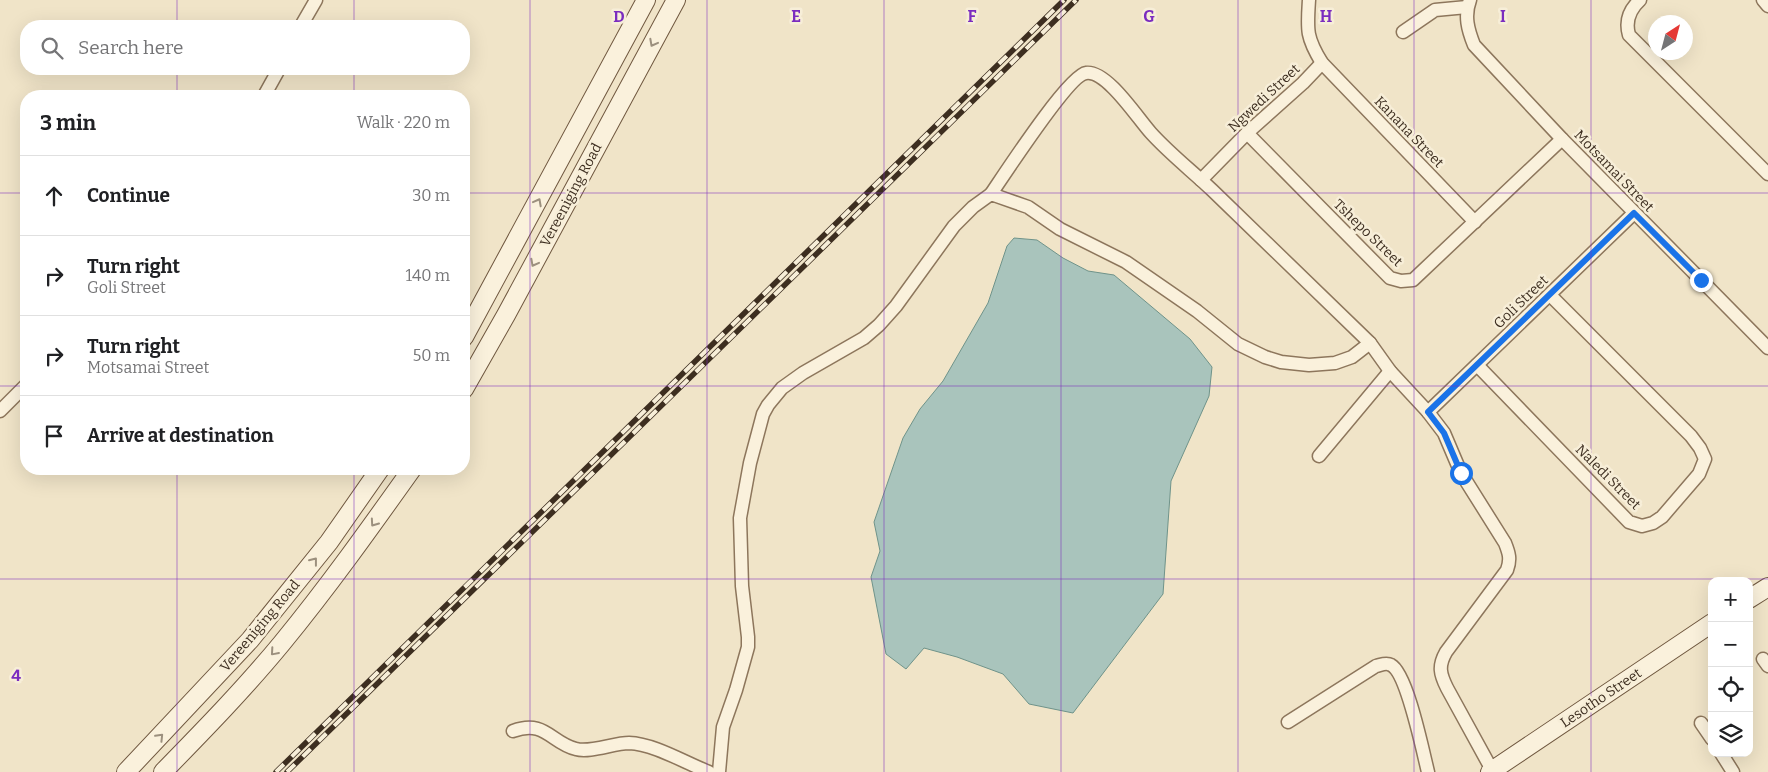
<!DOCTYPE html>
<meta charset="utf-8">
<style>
:root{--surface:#fff;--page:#f6f6f6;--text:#202124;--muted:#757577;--line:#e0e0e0}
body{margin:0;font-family:Bitter,serif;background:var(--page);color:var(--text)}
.controls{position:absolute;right:15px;bottom:15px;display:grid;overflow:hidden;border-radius:10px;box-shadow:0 5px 20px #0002}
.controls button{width:45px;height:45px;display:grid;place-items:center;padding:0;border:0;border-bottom:1px solid var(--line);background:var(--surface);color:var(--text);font:25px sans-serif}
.compass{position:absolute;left:1648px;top:15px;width:45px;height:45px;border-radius:50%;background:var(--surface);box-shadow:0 5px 20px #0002;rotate:36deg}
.stop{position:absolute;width:15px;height:15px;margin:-11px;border:4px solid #1a73e8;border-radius:50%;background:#fff}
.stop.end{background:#1a73e8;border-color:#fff;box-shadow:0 1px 5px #0008}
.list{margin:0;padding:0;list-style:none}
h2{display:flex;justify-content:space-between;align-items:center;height:65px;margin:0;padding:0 20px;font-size:21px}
h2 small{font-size:16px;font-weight:400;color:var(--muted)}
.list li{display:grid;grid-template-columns:32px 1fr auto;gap:15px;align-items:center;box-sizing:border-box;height:80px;padding:0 20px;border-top:1px solid var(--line)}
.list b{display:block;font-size:19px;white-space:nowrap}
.list p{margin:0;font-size:16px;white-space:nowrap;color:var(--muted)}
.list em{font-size:16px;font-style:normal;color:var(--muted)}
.icon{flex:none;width:28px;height:28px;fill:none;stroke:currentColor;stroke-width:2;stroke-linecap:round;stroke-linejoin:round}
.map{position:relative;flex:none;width:1768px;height:772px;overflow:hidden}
.search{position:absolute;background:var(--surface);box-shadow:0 5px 20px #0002;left:20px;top:20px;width:450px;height:55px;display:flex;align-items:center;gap:12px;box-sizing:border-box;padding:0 18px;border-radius:20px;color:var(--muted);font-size:19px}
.panel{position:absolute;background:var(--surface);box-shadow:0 5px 20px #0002;left:20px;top:90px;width:450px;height:385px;border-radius:20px}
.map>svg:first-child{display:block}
.water{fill:#a9c4bc;stroke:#6f938a}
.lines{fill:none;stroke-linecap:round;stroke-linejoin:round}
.street-casing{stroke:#8d765c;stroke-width:15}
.secondary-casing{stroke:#6f573f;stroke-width:20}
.street{stroke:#faf1dc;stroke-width:12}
.secondary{stroke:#faf1dc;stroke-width:18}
.rail-casing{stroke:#3d2e20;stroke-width:5.5}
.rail{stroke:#f7eed8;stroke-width:4;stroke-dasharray:11;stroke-linecap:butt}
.oneway{stroke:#9c907e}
.route{stroke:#1a73e8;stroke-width:6}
.grid{fill:none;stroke:#7b2cbf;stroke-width:1;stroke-opacity:0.55}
.labels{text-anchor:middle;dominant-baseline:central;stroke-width:5;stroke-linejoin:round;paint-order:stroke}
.street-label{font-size:14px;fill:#3d2e20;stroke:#f7eed8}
.grid-label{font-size:16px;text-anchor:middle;font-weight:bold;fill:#7b2cbf;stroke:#f7eed8;stroke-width:5;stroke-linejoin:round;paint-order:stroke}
</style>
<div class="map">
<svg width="1768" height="772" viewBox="0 0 1768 772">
<rect width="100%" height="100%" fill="#f0e4c8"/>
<polygon class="water" points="1014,238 1037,240 1063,258 1088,271 1114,275 1190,339 1212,367 1209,396 1171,481 1163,594 1073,713 1029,704 1003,674 957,657 924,648 906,669 886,654 871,577 880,551 874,522 903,438 920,409 943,381 988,303 1007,246"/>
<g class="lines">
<g class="street-casing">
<g id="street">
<path d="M1309,0c-2,30 -3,37 13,63l153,159"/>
<path d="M1470,0c-6,16 -2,30 4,45l88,94 206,209"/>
<path d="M1640,0c-11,10 -15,21 -11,35l139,139"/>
<polyline points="1763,0 1768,6"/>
<polyline points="301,26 316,0"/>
<polyline points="1403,32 1435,10 1467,7"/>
<polyline points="264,96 279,69"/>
<polyline points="1247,133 1390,278 1401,281 1413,280 1562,139"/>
<polyline points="1201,180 1247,133 1303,83 1322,63"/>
<path d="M991,194c13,-19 78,-119 95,-121 21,-3 52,46 65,60 19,21 41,38 61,57 52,51 105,102 158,153l20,28 38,41 16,21 17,40 44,70c4,10 6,16 2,27l-61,82c-8,14 -6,22 1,36l45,82"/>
<polyline points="1477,365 1629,522 1642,526 1653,523 1662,517 1699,474 1705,459 1700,448 1691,436 1550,295"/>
<polyline points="0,411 26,385"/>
<polyline points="1428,412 1634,213"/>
<polyline points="1319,456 1390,371"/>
<polyline points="1763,659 1768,666"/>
<path d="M1288,722l88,-56c5,-1 10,-4 15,-1 16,8 32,87 37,107"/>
<polyline points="1701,723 1712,739"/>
<path d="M513,731c32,-12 38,12 63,18 14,4 38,-6 53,-6 26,1 56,20 80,29"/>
<polyline points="1721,753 1733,772"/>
<polyline points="719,772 723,727 736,690 748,647 748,637 742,586 740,518 750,463 763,414 768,405 782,388 803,373 864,338 879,325 896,306 954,226 973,207 991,194 1028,207 1060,229 1126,262 1197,311 1238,344 1265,357 1281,362 1309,365 1335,363 1352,357 1370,343"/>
</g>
</g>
<g class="secondary-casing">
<g id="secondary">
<polyline points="464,337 646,0"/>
<polyline points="464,389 506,315 676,0"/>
<polyline points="1749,599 1768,587"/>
<polyline points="126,772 250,640 329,542 380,469"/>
<path d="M163,772c41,-42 82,-84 119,-129 46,-56 88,-115 130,-174"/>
<polyline points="1490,772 1712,623"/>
</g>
</g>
<use href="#street" class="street"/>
<use href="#secondary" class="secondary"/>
<g class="rail-casing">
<g id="rail">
<polyline points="276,772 1064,0"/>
<polyline points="287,772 1076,0"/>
</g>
</g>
<use href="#rail" class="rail"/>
</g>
<defs><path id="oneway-chevron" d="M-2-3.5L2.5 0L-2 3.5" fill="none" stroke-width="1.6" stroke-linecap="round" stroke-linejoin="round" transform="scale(1.25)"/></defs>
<g class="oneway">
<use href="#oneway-chevron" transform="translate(653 43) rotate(118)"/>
<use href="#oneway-chevron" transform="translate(538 202) rotate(-62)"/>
<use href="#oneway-chevron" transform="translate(534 263) rotate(118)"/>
<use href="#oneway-chevron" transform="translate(374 523) rotate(125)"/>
<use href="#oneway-chevron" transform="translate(314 561) rotate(-52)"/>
<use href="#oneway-chevron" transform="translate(274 652) rotate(131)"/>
<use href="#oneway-chevron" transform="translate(160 737) rotate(-46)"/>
</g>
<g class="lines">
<polyline class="route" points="1461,473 1444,433 1428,412 1634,213 1701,280"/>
</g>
<path class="grid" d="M177,0v26M354,0v26M530,0v772M707,0v772M884,0v772M1061,0v772M1238,0v772M1414,0v772M1591,0v772M177,69v27M354,69v27M0,193h26M464,193h1304M0,386h26M464,386h1304M177,469v303M354,469v303M0,579h1768"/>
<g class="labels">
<g class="street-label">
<text transform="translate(1264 98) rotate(-43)">Ngwedi Street</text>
<text transform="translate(1409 132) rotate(46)">Kanana Street</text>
<text transform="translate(1614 171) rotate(46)">Motsamai Street</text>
<text transform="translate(571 195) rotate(-62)">Vereeniging Road</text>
<text transform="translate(1368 233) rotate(44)">Tshepo Street</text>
<text transform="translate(1521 302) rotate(-44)">Goli Street</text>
<text transform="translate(1608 477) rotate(45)">Naledi Street</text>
<text transform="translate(260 626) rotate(-50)">Vereeniging Road</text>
<text transform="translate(1601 698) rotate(-34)">Lesotho Street</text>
</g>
</g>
<g class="grid-label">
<text x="619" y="22">D</text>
<text x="796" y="22">E</text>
<text x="972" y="22">F</text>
<text x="1149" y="22">G</text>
<text x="1326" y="22">H</text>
<text x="1503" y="22">I</text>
<text x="16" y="681">4</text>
</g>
</svg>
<div class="controls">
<button>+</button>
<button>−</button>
<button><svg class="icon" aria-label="locate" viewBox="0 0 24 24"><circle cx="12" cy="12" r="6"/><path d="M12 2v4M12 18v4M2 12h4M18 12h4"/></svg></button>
<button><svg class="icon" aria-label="layers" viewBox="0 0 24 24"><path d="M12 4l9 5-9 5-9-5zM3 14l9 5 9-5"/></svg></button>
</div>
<svg class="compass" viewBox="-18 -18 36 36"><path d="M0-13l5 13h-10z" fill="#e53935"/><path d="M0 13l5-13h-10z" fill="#757577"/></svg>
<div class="stop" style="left:1461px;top:473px"></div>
<div class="stop end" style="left:1701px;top:280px"></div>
<div class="search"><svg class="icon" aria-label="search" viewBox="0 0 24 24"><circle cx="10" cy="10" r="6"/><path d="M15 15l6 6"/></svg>Search here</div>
<section class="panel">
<h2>3 min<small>Walk · 220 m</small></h2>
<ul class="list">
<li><svg class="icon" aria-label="ahead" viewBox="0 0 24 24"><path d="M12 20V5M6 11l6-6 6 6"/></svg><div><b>Continue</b></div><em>30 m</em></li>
<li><svg class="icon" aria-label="right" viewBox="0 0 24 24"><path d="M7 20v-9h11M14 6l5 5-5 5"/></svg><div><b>Turn right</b><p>Goli Street</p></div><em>140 m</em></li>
<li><svg class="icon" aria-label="right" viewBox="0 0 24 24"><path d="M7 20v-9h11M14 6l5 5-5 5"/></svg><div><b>Turn right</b><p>Motsamai Street</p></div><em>50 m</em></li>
<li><svg class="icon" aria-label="arrive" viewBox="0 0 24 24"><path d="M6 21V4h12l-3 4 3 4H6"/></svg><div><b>Arrive at destination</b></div></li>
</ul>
</section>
</div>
